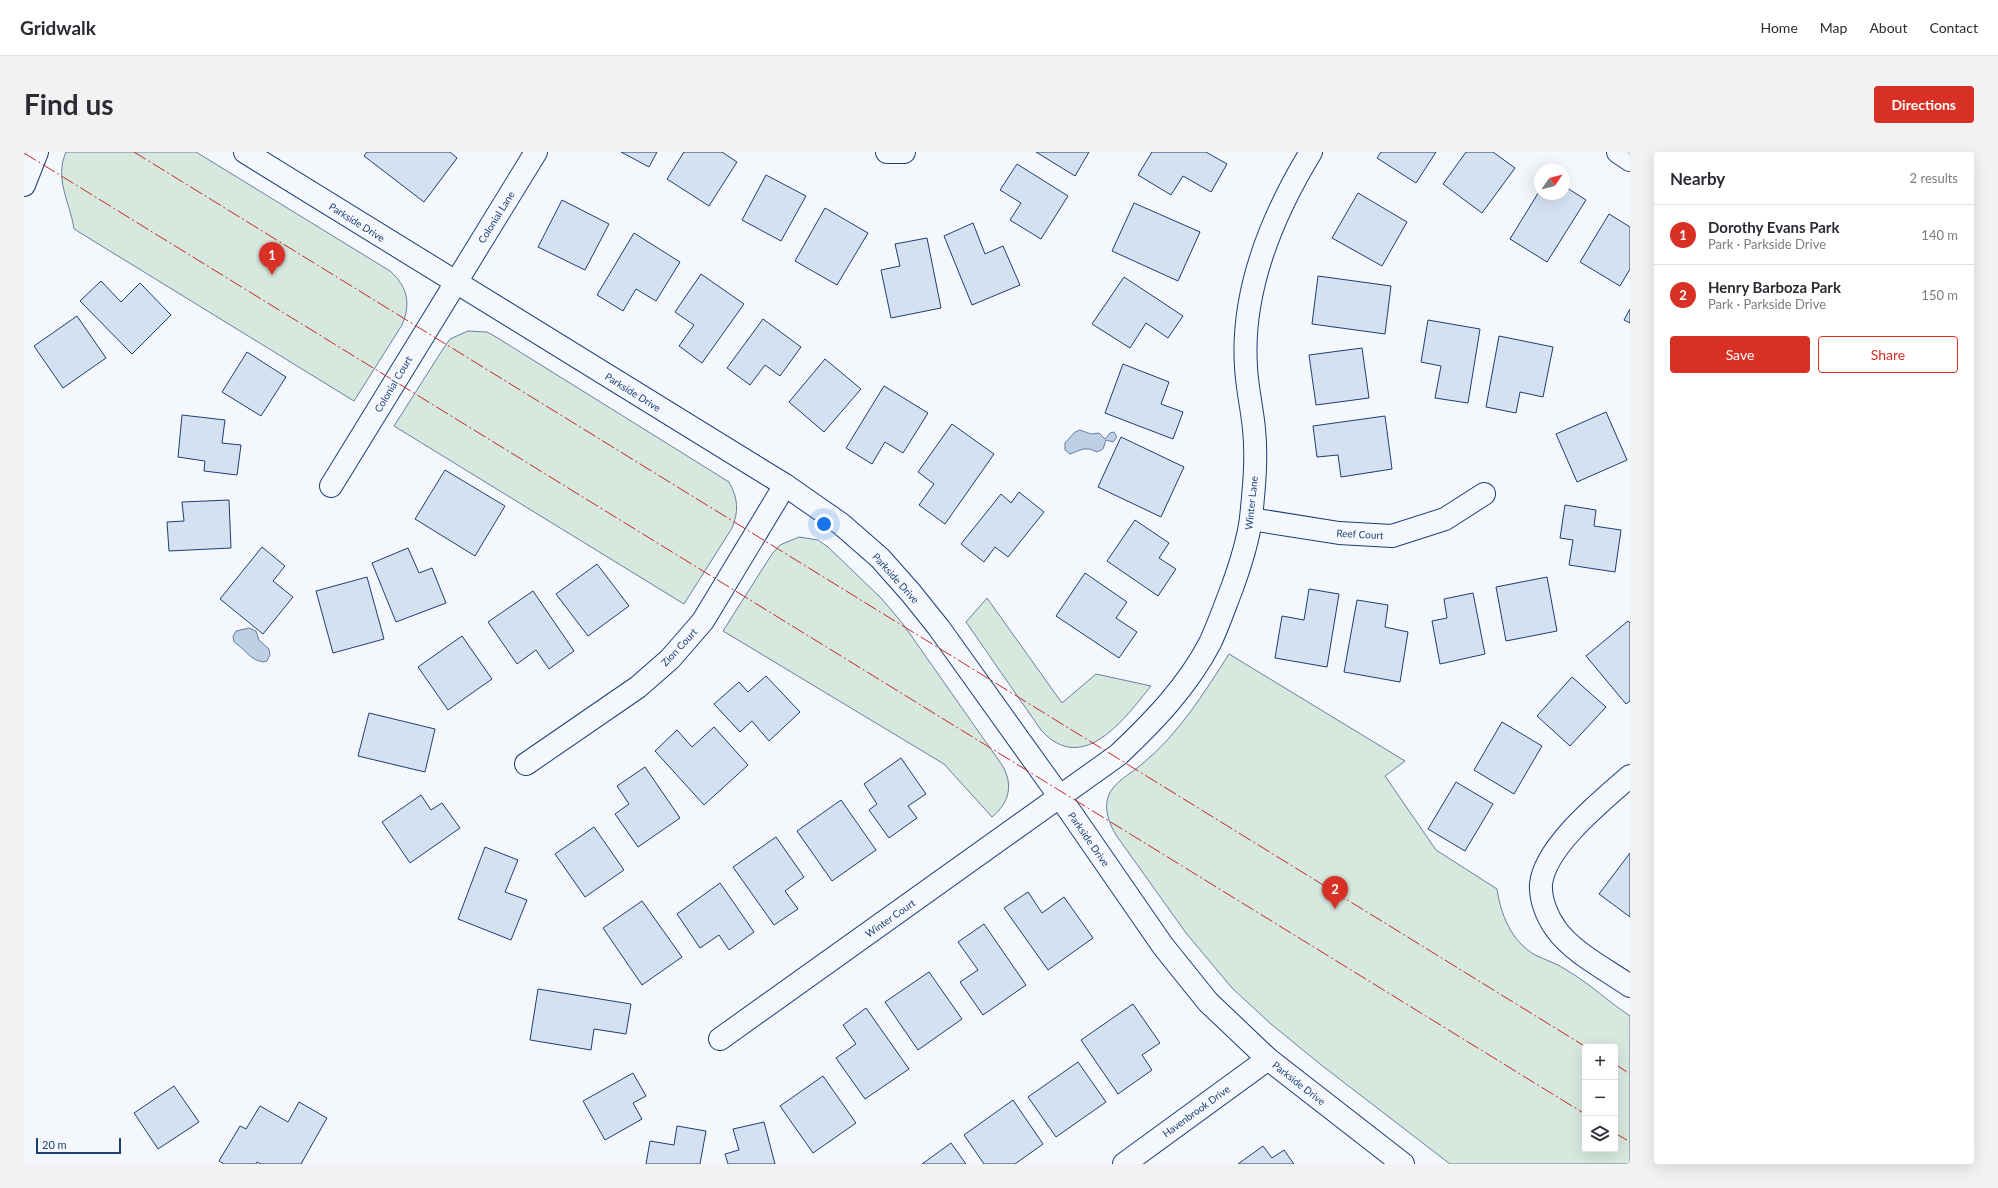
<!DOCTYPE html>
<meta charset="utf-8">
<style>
:root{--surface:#fff;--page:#f2f2f3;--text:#2b2b33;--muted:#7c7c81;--line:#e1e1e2;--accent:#d93025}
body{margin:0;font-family:Lato,sans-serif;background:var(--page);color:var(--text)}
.controls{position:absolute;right:12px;bottom:12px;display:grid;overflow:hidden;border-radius:4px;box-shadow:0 4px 16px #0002}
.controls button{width:36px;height:36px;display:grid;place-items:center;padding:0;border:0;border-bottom:1px solid var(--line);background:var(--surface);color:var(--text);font:20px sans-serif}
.compass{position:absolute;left:1510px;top:12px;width:36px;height:36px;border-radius:50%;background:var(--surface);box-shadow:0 4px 16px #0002;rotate:55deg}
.scale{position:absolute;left:12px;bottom:10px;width:85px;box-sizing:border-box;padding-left:4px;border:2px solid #1d3f73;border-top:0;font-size:11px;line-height:14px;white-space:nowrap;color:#1d3f73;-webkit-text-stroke:3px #f4f7fb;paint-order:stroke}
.you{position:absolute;left:800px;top:372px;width:14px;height:14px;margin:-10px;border:3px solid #fff;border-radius:50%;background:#1a73e8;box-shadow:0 0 0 6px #1a73e833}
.badge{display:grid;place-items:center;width:26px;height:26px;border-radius:50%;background:var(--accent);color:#fff;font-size:13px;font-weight:700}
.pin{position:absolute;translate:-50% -33px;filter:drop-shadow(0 1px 2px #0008)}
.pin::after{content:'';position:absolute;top:21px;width:14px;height:12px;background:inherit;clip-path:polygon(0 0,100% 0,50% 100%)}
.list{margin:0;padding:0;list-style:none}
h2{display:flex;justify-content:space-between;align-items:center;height:52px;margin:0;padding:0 16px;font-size:17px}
h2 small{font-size:13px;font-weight:400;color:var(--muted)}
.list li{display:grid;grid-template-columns:26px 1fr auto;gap:12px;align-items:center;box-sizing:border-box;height:60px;padding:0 16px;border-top:1px solid var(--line)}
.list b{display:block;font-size:15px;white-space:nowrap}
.list p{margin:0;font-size:13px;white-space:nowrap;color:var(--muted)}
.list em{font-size:13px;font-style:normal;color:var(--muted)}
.actions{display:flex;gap:8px;padding:12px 16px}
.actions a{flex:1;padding:9px 0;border:1px solid var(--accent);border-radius:4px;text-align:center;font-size:14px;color:var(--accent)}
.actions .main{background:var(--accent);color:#fff}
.icon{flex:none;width:22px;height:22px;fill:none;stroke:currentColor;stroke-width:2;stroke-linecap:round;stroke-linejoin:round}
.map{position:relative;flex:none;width:1606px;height:1012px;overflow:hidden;border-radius:4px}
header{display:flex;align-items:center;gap:24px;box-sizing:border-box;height:56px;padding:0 20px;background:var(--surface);border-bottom:1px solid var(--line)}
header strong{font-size:19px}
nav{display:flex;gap:22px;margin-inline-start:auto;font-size:14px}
.intro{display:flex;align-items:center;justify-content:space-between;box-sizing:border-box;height:96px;padding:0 24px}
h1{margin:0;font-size:28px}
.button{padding:10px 18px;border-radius:4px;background:var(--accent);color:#fff;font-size:14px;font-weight:700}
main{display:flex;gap:24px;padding:0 24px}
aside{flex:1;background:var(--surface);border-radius:4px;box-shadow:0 4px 16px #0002}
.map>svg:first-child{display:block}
.green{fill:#d7e8df;stroke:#687fa3;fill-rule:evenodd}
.water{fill:#bed0e5;stroke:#687fa3}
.building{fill:#d5e0f0;stroke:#1d3f73}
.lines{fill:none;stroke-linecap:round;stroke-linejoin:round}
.minor-casing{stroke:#1d3f73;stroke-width:24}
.minor{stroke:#f4f7fb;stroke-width:22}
.power{stroke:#c62828;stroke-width:1;stroke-dasharray:14 3 2 3;stroke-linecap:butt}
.labels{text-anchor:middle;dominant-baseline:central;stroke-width:3;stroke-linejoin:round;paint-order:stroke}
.street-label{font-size:10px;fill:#1d3f73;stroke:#f4f7fb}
</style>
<header>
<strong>Gridwalk</strong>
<nav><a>Home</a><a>Map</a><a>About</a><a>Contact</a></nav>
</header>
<div class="intro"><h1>Find us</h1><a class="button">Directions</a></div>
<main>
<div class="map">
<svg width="1606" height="1012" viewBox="0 0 1606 1012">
<rect width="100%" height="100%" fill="#f4f7fb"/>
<g class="green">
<path d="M42,0h130l194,119c18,16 21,33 12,54l-48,76 -280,-172c-4,-27 -20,-50 -8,-77z"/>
<path d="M444,179l19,1 9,5 233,145c9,16 10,29 3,46l-48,76 -290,-178 49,-77 7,-10z"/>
<path d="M775,385l19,3 10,7 54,52 21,25 99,141c12,20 7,38 -10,52l-48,-53 -221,-133 49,-77 8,-9z"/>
<path d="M963,446l75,105 34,-29 55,12c-26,32 -68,91 -110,44l-75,-108z"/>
<path d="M1205,502l176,107 -20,15 51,74 61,39c4,26 14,52 38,66 11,5 23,9 33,16 22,13 41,31 62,45v148h-180l-130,-100 -49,-40 -39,-36 -46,-55 -70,-98c-7,-12 -12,-25 -8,-38 4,-14 24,-24 34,-33 36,-29 62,-71 87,-110zM1561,895h30v102h-30z"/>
</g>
<g class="water">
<polygon points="1056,278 1067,282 1075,281 1081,287 1086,281 1090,280 1093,285 1089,290 1082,288 1079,297 1073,300 1066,297 1059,297 1046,302 1041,298 1041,291 1051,280"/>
<path d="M225,476l7,3 3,9 10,9 1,6 -3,6 -4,1c-13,-2 -18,-13 -29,-20l-1,-6 3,-5z"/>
</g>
<g class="building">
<polygon points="343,0 426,0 433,6 400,50 340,4"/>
<polygon points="597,0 633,0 625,15"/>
<polygon points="660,0 698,0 713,10 685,54 643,27"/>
<polygon points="1012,0 1065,0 1051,24"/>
<polygon points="1128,0 1182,0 1203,12 1187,40 1159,24 1147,43 1114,23"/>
<polygon points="1357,0 1412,0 1392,31 1353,6"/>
<polygon points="1442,0 1469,0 1491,16 1458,61 1419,32"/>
<polygon points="993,12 1044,44 1017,87 986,68 997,51 976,38"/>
<polygon points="742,23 782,44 757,89 718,68"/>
<polygon points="1540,34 1562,48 1523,110 1486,87 1516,38 1516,42 1540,42"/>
<polygon points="1334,41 1383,70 1358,114 1308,86"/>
<polygon points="538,48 585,72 561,118 514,95"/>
<polygon points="1110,51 1176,80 1154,129 1088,99"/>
<polygon points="801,56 844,81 813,133 771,109"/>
<polygon points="1585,62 1606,75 1606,117 1596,134 1556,110"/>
<polygon points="949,71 961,102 979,94 996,133 948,153 920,84"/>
<polygon points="610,81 656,110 632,149 612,137 599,159 573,143"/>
<polygon points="903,86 917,156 867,166 857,118 876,114 871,92"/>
<polygon points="677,122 720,152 678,211 655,194 670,173 651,160"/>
<polygon points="1294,124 1367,134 1361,182 1288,172"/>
<polygon points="1100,125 1159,164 1144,186 1122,171 1106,196 1068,172"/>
<polygon points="77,129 97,150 116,131 147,163 108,202 56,149"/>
<polygon points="1606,157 1606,171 1600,168"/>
<polygon points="53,164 82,206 39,236 10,194"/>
<polygon points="739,167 777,195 756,224 741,213 726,233 703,216"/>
<polygon points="1404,168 1456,177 1444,251 1411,246 1417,214 1397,210"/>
<polygon points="1475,184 1529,195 1519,245 1496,240 1492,261 1462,255"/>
<polygon points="1338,196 1345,246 1292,253 1285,203"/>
<polygon points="223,200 262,225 237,264 198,240"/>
<polygon points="801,207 837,237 800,280 765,250"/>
<polygon points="1099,212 1145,230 1137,252 1159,260 1149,287 1081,261"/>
<polygon points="860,234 904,261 879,301 861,290 848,312 822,296"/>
<polygon points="1582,260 1603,308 1553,330 1532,282"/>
<polygon points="158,263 201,268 198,291 217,293 213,323 180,319 181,309 154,305"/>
<polygon points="1361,264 1368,317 1317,325 1314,303 1293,305 1289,274"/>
<polygon points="928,272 970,302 921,372 895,353 910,332 894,320"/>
<polygon points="1097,285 1160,315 1137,365 1074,335"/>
<polygon points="421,318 481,354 451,404 391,367"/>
<polygon points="995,340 1020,360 984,405 971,395 960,410 937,392 977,342 987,351"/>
<polygon points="205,348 207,396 145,399 143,370 160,369 158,350"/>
<polygon points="1541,353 1572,358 1570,374 1597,378 1591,420 1545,413 1549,388 1536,386"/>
<polygon points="1111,368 1145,391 1135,406 1152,417 1134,444 1083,409"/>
<polygon points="238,395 261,414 249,429 269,445 239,482 196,447"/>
<polygon points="384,396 395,421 408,416 422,451 372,470 348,411"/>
<polygon points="573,412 605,454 564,484 532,442"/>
<polygon points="1061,421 1103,450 1092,466 1113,480 1095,506 1032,464"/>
<polygon points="343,425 360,487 309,501 292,439"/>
<polygon points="1523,425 1533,479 1482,489 1472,435"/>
<polygon points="1285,437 1315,442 1303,515 1251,506 1258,464 1280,468"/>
<polygon points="509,439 550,499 525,517 512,498 493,512 464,470"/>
<polygon points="1449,441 1461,502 1416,512 1408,469 1423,466 1420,447"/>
<polygon points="1333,448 1364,453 1361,475 1384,480 1376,530 1320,520"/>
<polygon points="1604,469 1606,471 1606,549 1602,552 1562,504"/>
<polygon points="438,484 468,527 424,558 394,515"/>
<polygon points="742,524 776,560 745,589 728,569 716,580 690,552 715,530 724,540"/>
<polygon points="1548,525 1582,555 1546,594 1513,564"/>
<polygon points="345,561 411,577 401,620 334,604"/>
<polygon points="1478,570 1518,594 1490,642 1450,618"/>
<polygon points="690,575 724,613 680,653 631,599 653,578 668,595"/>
<polygon points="877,606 902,642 884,654 893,666 865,686 845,658 853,652 840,632"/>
<polygon points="621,615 656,666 614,695 591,662 605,652 593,634"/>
<polygon points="1432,630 1469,652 1441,699 1404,677"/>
<polygon points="397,643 407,658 418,651 436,676 386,711 358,670"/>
<polygon points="817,648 852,698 808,729 773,679"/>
<polygon points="570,675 600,718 561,745 531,702"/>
<polygon points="752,685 780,725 761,739 774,757 750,773 709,715"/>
<polygon points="461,695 494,708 481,740 503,748 487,788 434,767"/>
<polygon points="1606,701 1606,765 1575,742"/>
<polygon points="696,731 730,780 705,798 695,783 676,796 653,762"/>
<polygon points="1004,740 1018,761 1040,745 1069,786 1024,818 980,756"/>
<polygon points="618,749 658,805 618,833 579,776"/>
<polygon points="960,772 1002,833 959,863 936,830 954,818 934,790"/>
<polygon points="905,820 938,867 894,898 861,850"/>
<polygon points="514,837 607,852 602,882 570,877 567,898 506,888"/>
<polygon points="1109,852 1136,891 1118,903 1128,918 1094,942 1057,888"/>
<polygon points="842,856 885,917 841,947 812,906 832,892 819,873"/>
<polygon points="1054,910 1082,950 1032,985 1004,945"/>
<polygon points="609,921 622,944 609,951 618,967 581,988 559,949"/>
<polygon points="799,924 832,971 789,1001 756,954"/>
<polygon points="150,934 175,970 134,997 110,961"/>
<polygon points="989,948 1019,992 991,1012 960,1012 940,983"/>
<polygon points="275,950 303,966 277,1012 237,1012 233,1010 232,1012 200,1012 195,1009 216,974 222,977 236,954 264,970"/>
<polygon points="740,970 751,1012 704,1012 701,1002 715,998 709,977"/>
<polygon points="653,974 682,979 676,1012 622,1012 626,989 650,993"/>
<polygon points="927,991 942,1012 898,1012"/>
<polygon points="1239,994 1248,1006 1260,998 1270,1012 1214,1012"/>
</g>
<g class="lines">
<g class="minor-casing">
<g id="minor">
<polyline points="221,0 761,333 817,372 856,406 887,441 915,476 1036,645 1139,794 1184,850 1244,907 1379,1012"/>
<polyline points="863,0 880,0"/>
<polyline points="1594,0 1606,8"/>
<polyline points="0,33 13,0"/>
<polyline points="307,334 512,0"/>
<polyline points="1227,367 1315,381 1368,384 1421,367 1460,342"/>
<polyline points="502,612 614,535 646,507 679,469 761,333"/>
<path d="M1606,624c-27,24 -85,70 -89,108 -1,15 6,33 15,45 16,23 51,41 74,57"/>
<path d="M696,887l398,-284c35,-33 69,-68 92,-112 8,-17 15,-37 22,-55 8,-22 16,-46 19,-70 3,-29 6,-60 3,-89 -2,-21 -7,-41 -8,-62 -5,-76 26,-151 65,-215"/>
<polyline points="1100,1012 1244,907"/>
</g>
</g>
<use href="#minor" class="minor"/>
<g class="power">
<polyline points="110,0 1562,895"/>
<polyline points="0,1 1561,962"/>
<polyline points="1591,912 1606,922"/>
<polyline points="1591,981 1606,990"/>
</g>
</g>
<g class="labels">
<g class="street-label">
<text transform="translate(472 65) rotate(-58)">Colonial Lane</text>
<text transform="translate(333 70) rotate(32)">Parkside Drive</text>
<text transform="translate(369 232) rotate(-59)">Colonial Court</text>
<text transform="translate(609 240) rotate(32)">Parkside Drive</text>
<text transform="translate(1227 351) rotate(-84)">Winter Lane</text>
<text transform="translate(1336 382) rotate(3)">Reef Court</text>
<text transform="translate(872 426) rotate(48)">Parkside Drive</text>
<text transform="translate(655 495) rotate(-47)">Zion Court</text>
<text transform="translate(1065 687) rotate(55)">Parkside Drive</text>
<text transform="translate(866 766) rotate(-35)">Winter Court</text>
<text transform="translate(1275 931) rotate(38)">Parkside Drive</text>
<text transform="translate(1172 959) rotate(-36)">Havenbrook Drive</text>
</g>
</g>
</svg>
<div class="controls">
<button>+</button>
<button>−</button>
<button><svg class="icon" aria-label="layers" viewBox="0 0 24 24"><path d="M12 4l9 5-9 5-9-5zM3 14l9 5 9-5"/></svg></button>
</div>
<svg class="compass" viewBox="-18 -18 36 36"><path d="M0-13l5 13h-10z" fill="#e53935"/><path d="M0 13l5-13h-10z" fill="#7c7c81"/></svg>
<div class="scale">20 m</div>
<div class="you"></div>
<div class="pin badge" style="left:248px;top:123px">1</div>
<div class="pin badge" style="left:1311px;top:757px">2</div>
</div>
<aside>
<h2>Nearby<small>2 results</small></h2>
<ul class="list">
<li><span class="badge">1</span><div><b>Dorothy Evans Park</b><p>Park · Parkside Drive</p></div><em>140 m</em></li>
<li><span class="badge">2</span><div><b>Henry Barboza Park</b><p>Park · Parkside Drive</p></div><em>150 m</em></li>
</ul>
<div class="actions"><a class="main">Save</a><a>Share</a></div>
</aside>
</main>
